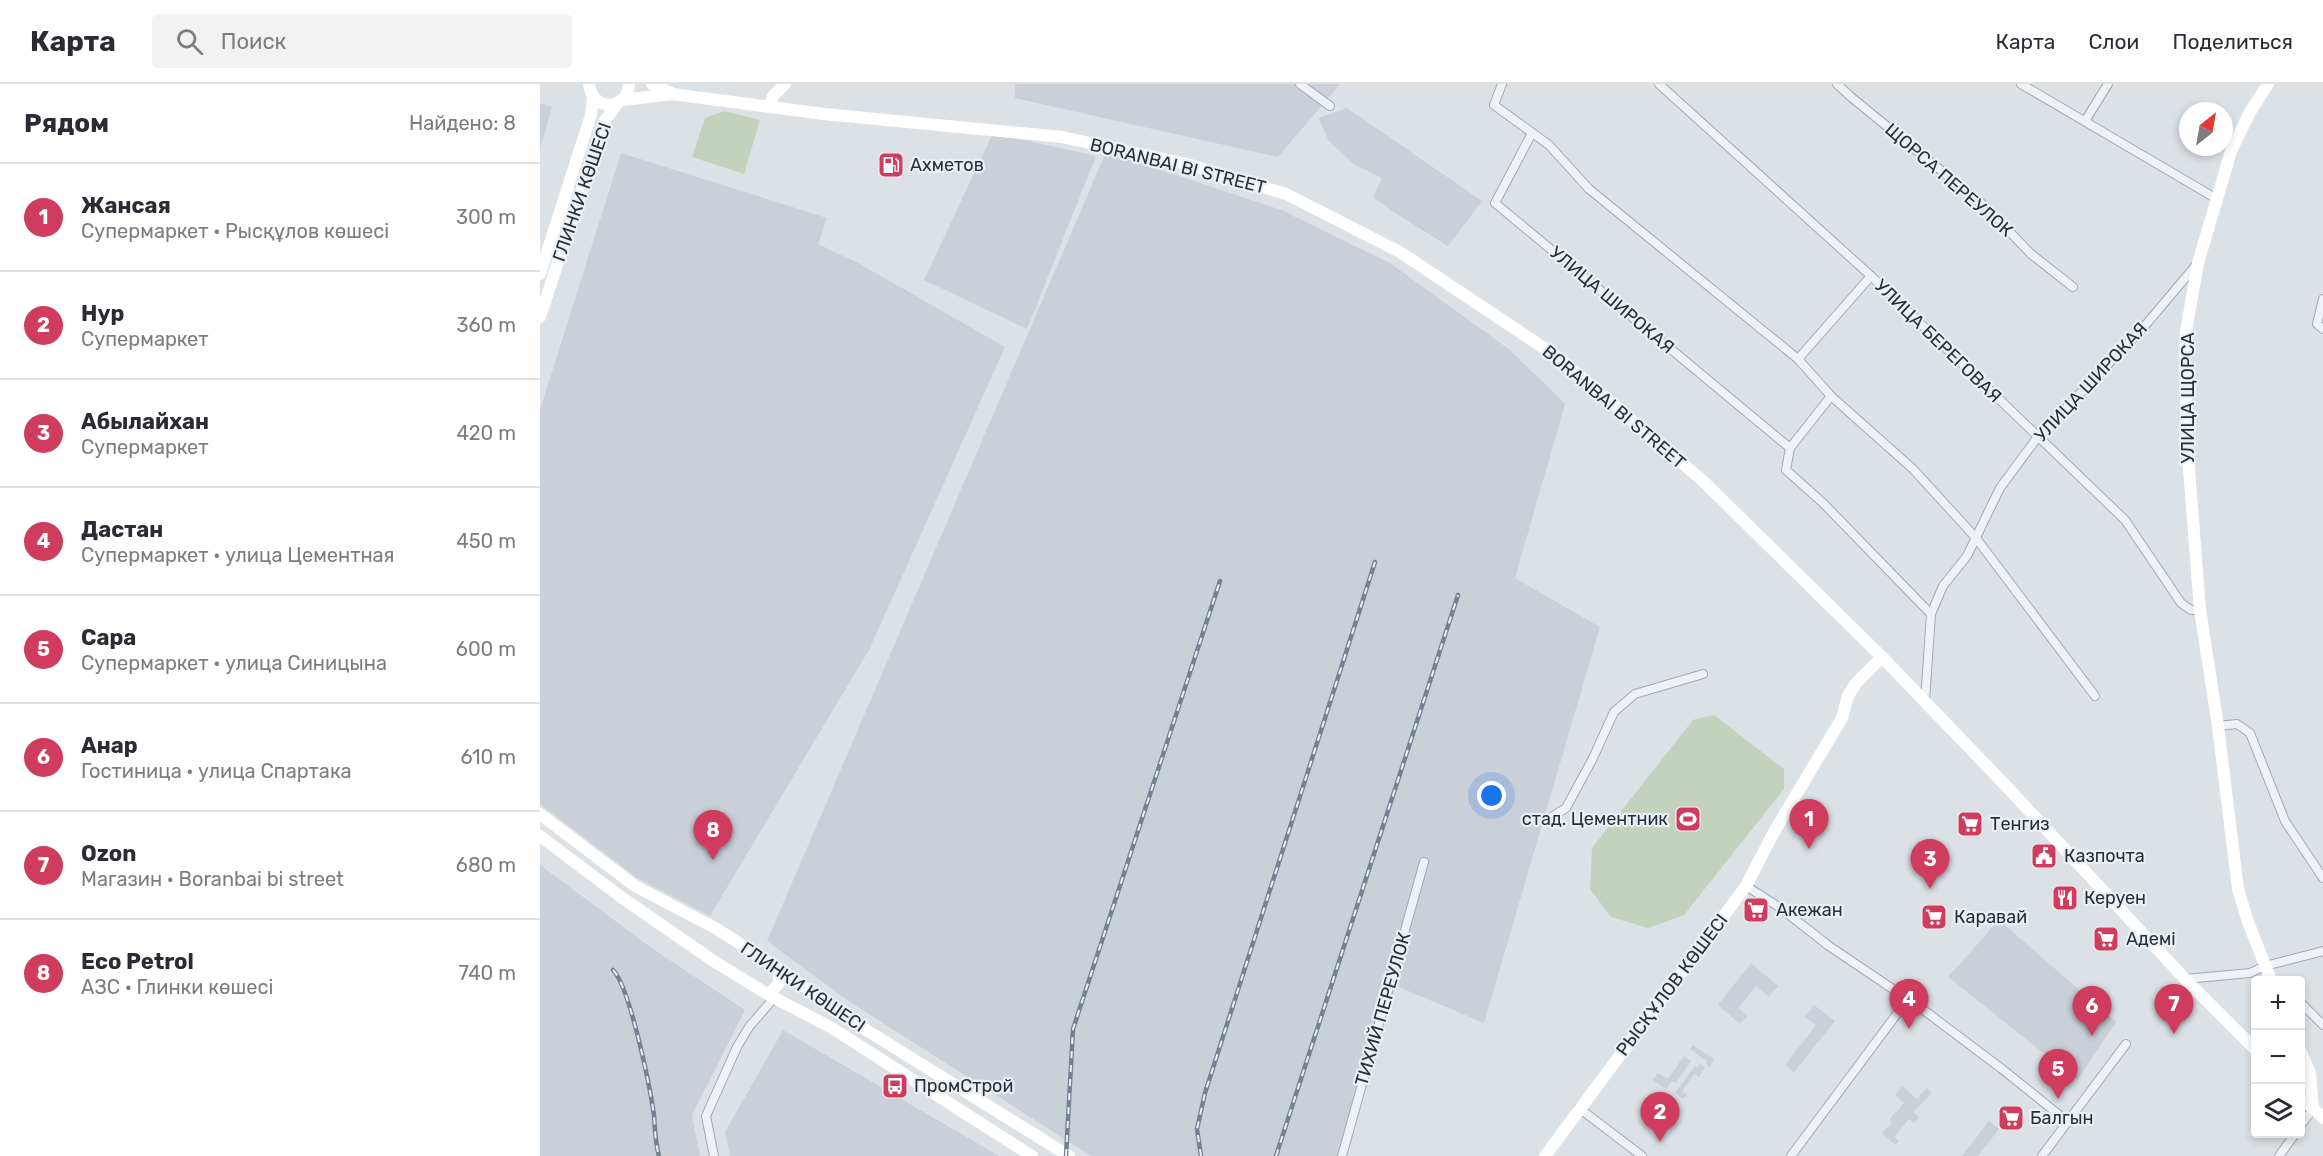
<!DOCTYPE html>
<html lang="ru">
<meta charset="utf-8">
<style>
:root{--surface:#fff;--page:#f2f2f3;--text:#2b2b33;--muted:#7c7c81;--line:#e1e1e2;--accent:#d03c5e}
body{margin:0;font-family:Rubik,sans-serif;background:var(--page);color:var(--text)}
.controls{position:absolute;right:18px;bottom:18px;display:grid;overflow:hidden;border-radius:6px;box-shadow:0 3px 9px #0003}
.controls button{width:54px;height:54px;display:grid;place-items:center;padding:0;border:0;border-bottom:2px solid var(--line);background:var(--surface);color:var(--text);font:30px sans-serif}
.compass{position:absolute;left:1639px;top:18px;width:54px;height:54px;border-radius:50%;background:var(--surface);box-shadow:0 3px 9px #0003;rotate:31deg}
.you{position:absolute;left:952px;top:712px;width:21px;height:21px;margin:-15px;border:4px solid #fff;border-radius:50%;background:#1a73e8;box-shadow:0 0 0 9px #1a73e833}
.badge{display:grid;place-items:center;width:39px;height:39px;border-radius:50%;background:var(--accent);color:#fff;font-size:20px;font-weight:700}
.pin{position:absolute;translate:-50% -50px;filter:drop-shadow(0 2px 3px #0008)}
.pin::after{content:'';position:absolute;top:32px;width:21px;height:18px;background:inherit;clip-path:polygon(0 0,100% 0,50% 100%)}
.list{margin:0;padding:0;list-style:none}
h2{display:flex;justify-content:space-between;align-items:center;height:78px;margin:0;padding:0 24px;font-size:26px}
h2 small{font-size:20px;font-weight:400;color:var(--muted)}
.list li{display:grid;grid-template-columns:39px 1fr auto;gap:18px;align-items:center;box-sizing:border-box;height:108px;padding:0 24px;border-top:2px solid var(--line)}
.list b{display:block;font-size:22px;white-space:nowrap}
.list p{margin:0;font-size:20px;white-space:nowrap;color:var(--muted)}
.list em{font-size:20px;font-style:normal;color:var(--muted)}
.icon{flex:none;width:33px;height:33px;fill:none;stroke:currentColor;stroke-width:2;stroke-linecap:round;stroke-linejoin:round}
.map{position:relative;flex:none;width:1783px;height:1072px;overflow:hidden}
header{display:flex;align-items:center;gap:36px;box-sizing:border-box;height:84px;padding:0 30px;background:var(--surface);border-bottom:2px solid var(--line)}
header strong{font-size:28px}
nav{display:flex;gap:33px;margin-inline-start:auto;font-size:21px}
.search{width:420px;height:54px;background:var(--page);display:flex;align-items:center;gap:15px;box-sizing:border-box;padding:0 21px;border-radius:6px;color:var(--muted);font-size:22px}
main{display:flex}
aside{flex:1;background:var(--surface)}
.map>svg:first-child{display:block}
.built{fill:#cad0d8}
.green{fill:#c3d1bd}
.lines{fill:none;stroke-linecap:round;stroke-linejoin:round}
.street-casing{stroke:#a1a8b0;stroke-width:10}
.street{stroke:#eef1f5;stroke-width:8}
.secondary{stroke:#fff;stroke-width:12}
.rail-casing{stroke:#758190;stroke-width:4.5}
.rail{stroke:#ebf0f4;stroke-width:2;stroke-dasharray:7;stroke-linecap:butt}
.labels{text-anchor:middle;dominant-baseline:central;stroke-width:4.5;stroke-linejoin:round;paint-order:stroke}
.poi-label{font-size:18px;fill:#25303d;stroke:#ebf0f4;text-anchor:start}
.street-label{font-size:18px;fill:#25303d;stroke:#ebf0f4}
</style>
<header>
<strong>Карта</strong>
<div class="search"><svg class="icon" aria-label="search" viewBox="0 0 24 24"><circle cx="10" cy="10" r="6"/><path d="M15 15l6 6"/></svg>Поиск</div>
<nav><a>Карта</a><a>Слои</a><a>Поделиться</a></nav>
</header>
<main>
<aside>
<h2>Рядом<small>Найдено: 8</small></h2>
<ul class="list">
<li><span class="badge">1</span><div><b>Жансая</b><p>Супермаркет · Рысқұлов көшесі</p></div><em>300 m</em></li>
<li><span class="badge">2</span><div><b>Нур</b><p>Супермаркет</p></div><em>360 m</em></li>
<li><span class="badge">3</span><div><b>Абылайхан</b><p>Супермаркет</p></div><em>420 m</em></li>
<li><span class="badge">4</span><div><b>Дастан</b><p>Супермаркет · улица Цементная</p></div><em>450 m</em></li>
<li><span class="badge">5</span><div><b>Сара</b><p>Супермаркет · улица Синицына</p></div><em>600 m</em></li>
<li><span class="badge">6</span><div><b>Анар</b><p>Гостиница · улица Спартака</p></div><em>610 m</em></li>
<li><span class="badge">7</span><div><b>Ozon</b><p>Магазин · Boranbai bi street</p></div><em>680 m</em></li>
<li><span class="badge">8</span><div><b>Eco Petrol</b><p>АЗС · Глинки көшесі</p></div><em>740 m</em></li>
</ul>
</aside>
<div class="map">
<svg width="1783" height="1072" viewBox="0 0 1783 1072">
<rect width="100%" height="100%" fill="#dce1e6"/>
<g class="built">
<polygon points="475,0 800,0 738,73 475,14"/>
<polygon points="0,19 12,23 0,65"/>
<polygon points="807,24 942,117 908,162 855,129 833,113 842,94 815,81 789,57 778,34"/>
<polygon points="453,49 556,72 487,245 384,196"/>
<polygon points="566,68 741,126 850,179 970,266 1025,320 975,494 1060,543 944,939 854,901 803,1072 551,1072 307,916 227,857"/>
<polygon points="81,69 287,134 278,160 320,180 465,263 330,564 170,832 97,794 0,720 0,326"/>
<polygon points="0,781 113,865 205,926 152,1031 160,1072 0,1072"/>
<polygon points="1459,836 1576,938 1537,996 1408,893"/>
<polygon points="1211,879 1238,902 1229,913 1216,902 1198,924 1207,932 1200,940 1178,921"/>
<polygon points="1274,921 1295,937 1254,988 1245,981 1276,941 1265,933"/>
<polygon points="243,946 459,1072 190,1072 185,1048"/>
<polygon points="1153,961 1174,975 1170,983 1166,980 1167,977 1150,965"/>
<polygon points="1144,972 1151,977 1136,999 1132,997 1126,1005 1113,996 1118,989 1128,995"/>
<polygon points="1160,980 1165,983 1159,993 1154,990 1142,1007 1147,1011 1143,1015 1135,1009 1155,982 1157,984"/>
<polygon points="1362,1002 1377,1015 1387,1004 1392,1009 1373,1028 1379,1033 1374,1039 1369,1035 1354,1053 1359,1057 1355,1061 1342,1049 1352,1039 1349,1036 1364,1019 1355,1011"/>
<polygon points="1449,1037 1459,1045 1438,1072 1422,1072"/>
</g>
<g class="green">
<polygon points="184,27 220,36 204,90 152,73 165,34"/>
<polygon points="1174,631 1244,685 1244,705 1144,831 1108,844 1071,833 1050,805 1052,764 1153,636"/>
</g>
<g class="lines">
<g class="street-casing">
<g id="street">
<polyline points="760,0 790,22"/>
<polyline points="962,0 954,21 1009,61 1049,105 1258,275 1291,312 1373,385 1436,454 1555,612"/>
<polyline points="1119,0 1331,192 1585,436 1641,519 1651,526 1660,526"/>
<polyline points="1297,0 1311,13 1446,123 1491,170 1533,203"/>
<polyline points="1481,0 1677,115"/>
<polyline points="1545,37 1568,0"/>
<polyline points="992,49 955,119 1250,364"/>
<polyline points="1783,215 1777,240 1783,245"/>
<polyline points="1258,275 1331,192"/>
<polyline points="1291,312 1250,364 1246,386 1283,419 1391,530"/>
<polyline points="1385,617 1391,530 1403,502 1427,472 1460,404 1497,354 1603,244 1657,180"/>
<polyline points="1678,642 1697,640 1710,649 1745,737 1783,794"/>
<polyline points="1010,734 1026,724 1053,674 1074,628 1095,610 1163,590"/>
<polyline points="1206,802 1239,823 1289,862 1381,924 1462,985 1528,1038"/>
<polyline points="1645,895 1710,889 1725,882 1783,867"/>
<polyline points="1760,918 1783,941"/>
<polyline points="1039,1024 1102,1072"/>
<polyline points="1760,1042 1773,1025"/>
<polyline points="174,1072 166,1032 197,963 209,943 234,914"/>
<polyline points="802,1072 884,778"/>
<polyline points="1251,1072 1368,915"/>
<polyline points="1502,1072 1586,960"/>
<polyline points="1739,1072 1755,1050"/>
</g>
</g>
<use href="#street" class="street"/>
<g class="secondary">
<path d="M49,0c2,13 9,21 22,21 12,-3 17,-9 18,-21"/>
<polyline points="112,0 131,9"/>
<polyline points="1728,0 1710,28 1691,67 1677,115 1658,179 1646,247 1645,273 1647,359 1660,526 1678,642 1698,805 1708,838 1731,896"/>
<polyline points="83,16 132,10 284,30 522,53 647,80 746,110 860,168 1019,274 1163,397 1342,573 1468,704 1645,895 1716,966"/>
<polyline points="230,22 233,12 245,0"/>
<polyline points="0,190 51,31 53,13"/>
<polyline points="0,233 64,38 77,20"/>
<polyline points="0,730 95,802 177,845 238,884 302,931 529,1072"/>
<polyline points="0,752 81,813 175,878 229,911 292,944 492,1072"/>
<polyline points="229,911 239,899 238,884"/>
<polyline points="1760,966 1770,989 1773,1025"/>
<polyline points="1760,1012 1783,1034"/>
<polyline points="1005,1072 1206,802 1234,748 1302,634 1308,612 1316,599 1342,573"/>
</g>
<g class="rail-casing">
<g id="rail">
<path d="M73,886c17,17 37,117 41,145 1,14 1,27 5,41"/>
<polyline points="526,1072 533,945 680,497"/>
<polyline points="661,1072 657,1045 665,1009 835,478"/>
<polyline points="736,1072 918,511"/>
</g>
</g>
<use href="#rail" class="rail"/>
</g>
<defs>
<g id="fuel-square" transform="scale(1.35)"><rect x="-9" y="-9" width="18" height="18" rx="4" fill="#d03c5e" stroke="#ebf0f4"/><path d="M-5.5-6h7V0h2V4h1.3V-2.5L3-4.5l.8-.8L6-3V5H2.5V1h-1V6h-7ZM-4.2-4.7v3.2H.2V-4.7Z" fill="#fff"/></g>
<g id="stadium-square" transform="scale(1.35)"><rect x="-9" y="-9" width="18" height="18" rx="4" fill="#d03c5e" stroke="#ebf0f4"/><path d="M0-5a6.5 5 0 1 0 0 10a6.5 5 0 1 0 0-10ZM-3.5-1.8h7v3.6h-7Z" fill="#fff"/></g>
<g id="supermarket-square" transform="scale(1.35)"><rect x="-9" y="-9" width="18" height="18" rx="4" fill="#d03c5e" stroke="#ebf0f4"/><path d="M-6-5.5h2.5l.6 2H6L4.5 2H-2.5L-4.4-4H-6ZM-1.5 3.2a1.3 1.3 0 1 0 .1 0ZM3 3.2a1.3 1.3 0 1 0 .1 0Z" fill="#fff"/></g>
<g id="civic-square" transform="scale(1.35)"><rect x="-9" y="-9" width="18" height="18" rx="4" fill="#d03c5e" stroke="#ebf0f4"/><path d="M-.6-6.5H3V-4.5H.6V-3L4-1V1h2V6H-6V1h2V-1L-.6-3ZM-1.2 2.5V6h2.4V2.5Z" fill="#fff"/></g>
<g id="restaurant-square" transform="scale(1.35)"><rect x="-9" y="-9" width="18" height="18" rx="4" fill="#d03c5e" stroke="#ebf0f4"/><path d="M-5-6h1v4h1v-4h1v4h1v-4h1v5L-1.5 .5V6h-2V.5L-5-1ZM5-6V6H3V1.5H1.5Q1.5-4 5-6Z" fill="#fff"/></g>
<g id="bus-square" transform="scale(1.35)"><rect x="-9" y="-9" width="18" height="18" rx="4" fill="#d03c5e" stroke="#ebf0f4"/><path d="M-5-6H5V4H4V6H2V4H-2V6H-4V4H-5ZM-3.5-4V0h7V-4ZM-3.5 1.2v1.5H-2V1.2ZM2 1.2v1.5H3.5V1.2Z" fill="#fff"/></g>
</defs>
<g fill-rule="evenodd">
<use href="#fuel-square" x="351" y="81"/>
<use href="#stadium-square" x="1148" y="735"/>
<use href="#supermarket-square" x="1430" y="740"/>
<use href="#civic-square" x="1504" y="772"/>
<use href="#restaurant-square" x="1525" y="814"/>
<use href="#supermarket-square" x="1216" y="826"/>
<use href="#supermarket-square" x="1394" y="833"/>
<use href="#supermarket-square" x="1566" y="855"/>
<use href="#bus-square" x="355" y="1002"/>
<use href="#supermarket-square" x="1471" y="1034"/>
</g>
<g class="labels">
<g class="poi-label">
<text x="370" y="81">Ахметов</text>
<text x="1128" y="735" text-anchor="end">стад. Цементник</text>
<text x="1450" y="740">Тенгиз</text>
<text x="1524" y="772">Казпочта</text>
<text x="1544" y="814">Керуен</text>
<text x="1236" y="826">Акежан</text>
<text x="1414" y="833">Каравай</text>
<text x="1586" y="855">Адемi</text>
<text x="374" y="1002">ПромСтрой</text>
<text x="1490" y="1034">Балгын</text>
</g>
<g class="street-label">
<text transform="translate(638 82) rotate(14)">BORANBAI BI STREET</text>
<text transform="translate(1409 96) rotate(41)">ЩОРСА ПЕРЕУЛОК</text>
<text transform="translate(42 108) rotate(-71)">ГЛИНКИ КӨШЕСІ</text>
<text transform="translate(1072 216) rotate(40)">УЛИЦА ШИРОКАЯ</text>
<text transform="translate(1398 257) rotate(44)">УЛИЦА БЕРЕГОВАЯ</text>
<text transform="translate(1551 298) rotate(-47)">УЛИЦА ШИРОКАЯ</text>
<text transform="translate(1648 314) rotate(-90)">УЛИЦА ЩОРСА</text>
<text transform="translate(1074 323) rotate(40)">BORANBAI BI STREET</text>
<text transform="translate(1132 901) rotate(-53)">РЫСҚҰЛОВ КӨШЕСІ</text>
<text transform="translate(263 903) rotate(34)">ГЛИНКИ КӨШЕСІ</text>
<text transform="translate(843 925) rotate(-74)">ТИХИЙ ПЕРЕУЛОК</text>
</g>
</g>
</svg>
<div class="controls">
<button>+</button>
<button>−</button>
<button><svg class="icon" aria-label="layers" viewBox="0 0 24 24"><path d="M12 4l9 5-9 5-9-5zM3 14l9 5 9-5"/></svg></button>
</div>
<svg class="compass" viewBox="-18 -18 36 36"><path d="M0-13l5 13h-10z" fill="#e53935"/><path d="M0 13l5-13h-10z" fill="#7c7c81"/></svg>
<div class="you"></div>
<div class="pin badge" style="left:1269px;top:765px">1</div>
<div class="pin badge" style="left:1120px;top:1058px">2</div>
<div class="pin badge" style="left:1390px;top:805px">3</div>
<div class="pin badge" style="left:1369px;top:945px">4</div>
<div class="pin badge" style="left:1518px;top:1015px">5</div>
<div class="pin badge" style="left:1552px;top:952px">6</div>
<div class="pin badge" style="left:1634px;top:950px">7</div>
<div class="pin badge" style="left:173px;top:776px">8</div>
</div>
</main>
